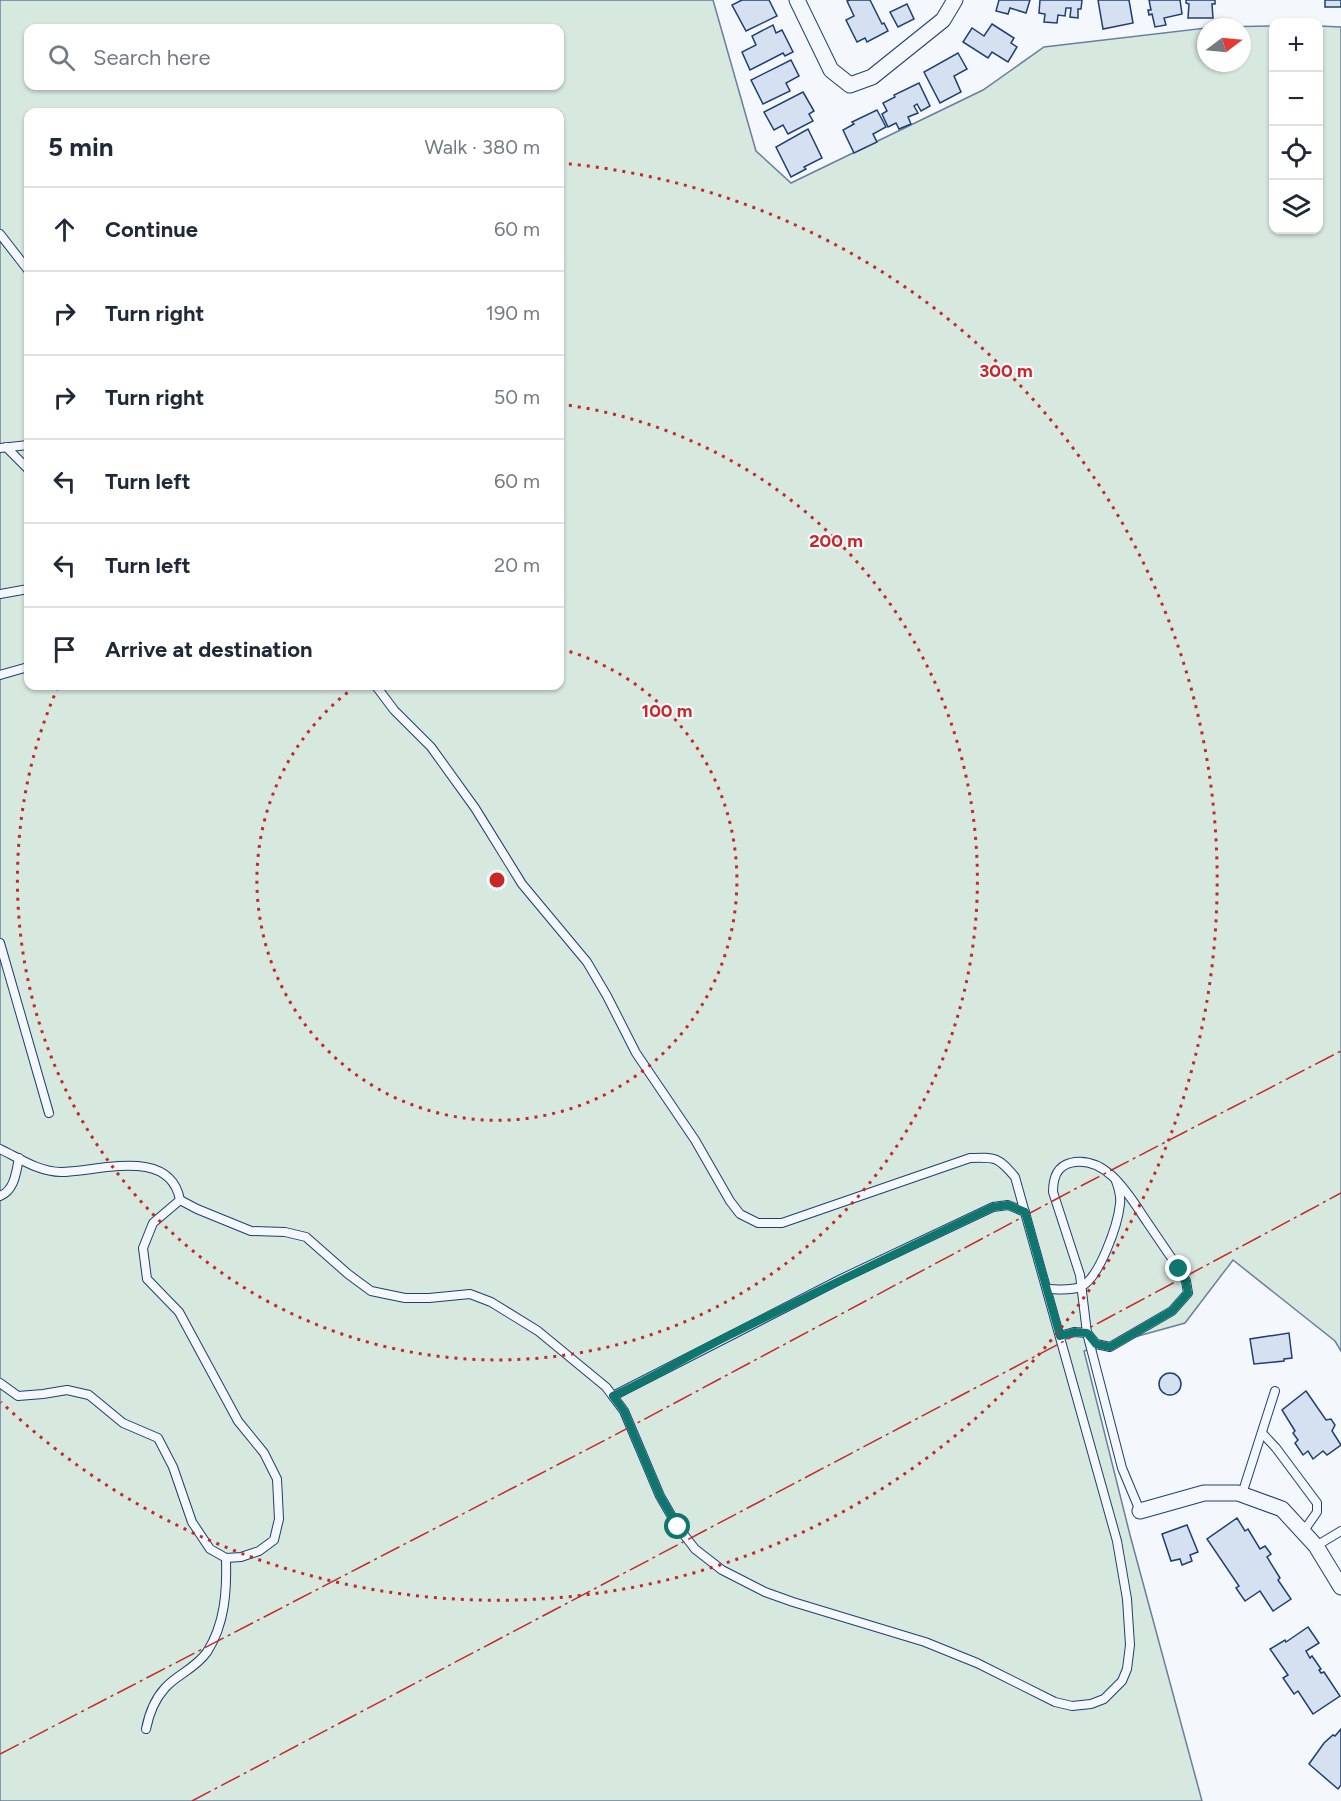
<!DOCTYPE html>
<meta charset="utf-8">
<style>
:root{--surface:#fff;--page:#f2f2f3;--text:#1f2937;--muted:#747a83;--line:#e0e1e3}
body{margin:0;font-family:Figtree,sans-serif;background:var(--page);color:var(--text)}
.controls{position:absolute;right:18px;top:18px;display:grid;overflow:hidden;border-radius:12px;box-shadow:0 2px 4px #0004}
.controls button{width:54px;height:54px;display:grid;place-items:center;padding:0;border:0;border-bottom:2px solid var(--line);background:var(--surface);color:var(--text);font:30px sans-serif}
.compass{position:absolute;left:1197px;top:18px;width:54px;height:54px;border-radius:50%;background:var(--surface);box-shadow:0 2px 4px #0004;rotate:74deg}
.stop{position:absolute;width:18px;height:18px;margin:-14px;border:4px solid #0f766e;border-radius:50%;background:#fff}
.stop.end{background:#0f766e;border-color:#fff;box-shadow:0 2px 6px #0008}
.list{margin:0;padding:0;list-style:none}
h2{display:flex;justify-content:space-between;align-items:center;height:78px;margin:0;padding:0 24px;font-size:26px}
h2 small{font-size:20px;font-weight:400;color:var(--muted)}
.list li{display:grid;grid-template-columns:39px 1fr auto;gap:18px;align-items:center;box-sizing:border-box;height:84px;padding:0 24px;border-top:2px solid var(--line)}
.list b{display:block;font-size:22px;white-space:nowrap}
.list em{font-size:20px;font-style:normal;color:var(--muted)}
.icon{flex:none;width:33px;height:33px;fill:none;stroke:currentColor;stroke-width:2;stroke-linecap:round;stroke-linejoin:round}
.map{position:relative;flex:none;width:1341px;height:1801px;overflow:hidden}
.search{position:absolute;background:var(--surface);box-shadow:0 2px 4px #0004;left:24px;top:24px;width:540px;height:66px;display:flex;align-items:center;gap:15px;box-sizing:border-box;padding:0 21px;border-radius:12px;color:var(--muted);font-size:22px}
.panel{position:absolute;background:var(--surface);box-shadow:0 2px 4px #0004;left:24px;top:108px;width:540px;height:582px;border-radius:12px}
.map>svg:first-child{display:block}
.green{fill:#d7e8df;stroke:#687fa3;stroke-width:1.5;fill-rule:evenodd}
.building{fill:#d5e0f0;stroke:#1d3f73;stroke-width:1.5}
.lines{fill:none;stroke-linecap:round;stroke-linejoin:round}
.lane-casing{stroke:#1d3f73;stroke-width:10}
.street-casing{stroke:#1d3f73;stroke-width:17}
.lane{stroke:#f4f7fb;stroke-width:8}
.street{stroke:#f4f7fb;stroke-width:15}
.power{stroke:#c62828;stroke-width:1.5;stroke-dasharray:21 4.5 3 4.5;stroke-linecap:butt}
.route{stroke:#0f766e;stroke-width:8}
.ring{fill:none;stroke:#c62828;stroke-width:3;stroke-dasharray:3 6}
.centre{fill:#c62828;stroke:#f4f7fb;stroke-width:3}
.ring-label{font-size:18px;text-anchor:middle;font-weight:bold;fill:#c62828;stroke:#f4f7fb;stroke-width:4.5;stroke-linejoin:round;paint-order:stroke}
</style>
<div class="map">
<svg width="1341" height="1801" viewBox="0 0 1341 1801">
<rect width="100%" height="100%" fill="#f4f7fb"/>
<path class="green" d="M0,0h713l43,151 35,32 192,-93 61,-43 162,-19v35h36v-36h-28l59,-1 1,204h44l1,-204 22,1v1324l-6,-10 -102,-81 -48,63 -101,28 46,184 72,266h-1202zM28,28h532v58h-532zM28,112h532v574h-532z"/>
<g class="building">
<polygon points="742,0 769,0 777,16 746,31 732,5"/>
<polygon points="850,0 870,0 882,24 884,23 888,31 867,42 865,38 857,42 846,20 854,16 847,1"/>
<polygon points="999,0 1030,0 1026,13 1010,8 1008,14 996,11"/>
<polygon points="1040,0 1082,0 1081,9 1078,9 1078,18 1070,17 1071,8 1066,8 1065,16 1058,15 1057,23 1044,22 1045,14 1039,13"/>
<polygon points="1098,0 1129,0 1133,23 1103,29"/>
<polygon points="1149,0 1180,0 1182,14 1164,18 1166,25 1155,27 1152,14 1149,15 1148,10 1151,10"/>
<polygon points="1186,0 1215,0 1215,4 1212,4 1213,18 1188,18 1189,4 1186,3"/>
<rect x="1325" y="0" width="16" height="7"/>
<polygon points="907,4 914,19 898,27 890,12"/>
<polygon points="992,24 1014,38 1011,43 1017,47 1008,62 992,52 988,58 963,42 972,28 984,36"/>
<polygon points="773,25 776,33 782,30 793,52 785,56 783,53 750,70 742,52 756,45 752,36"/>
<polygon points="958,53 967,69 954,76 961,92 940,103 924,72"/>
<polygon points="791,60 799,76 786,83 790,91 763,104 751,80"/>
<polygon points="919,83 930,106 921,111 917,104 914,106 918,113 908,117 911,124 899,129 896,123 888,127 882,114 887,111 883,103 895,97 894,95"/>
<polygon points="803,92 814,111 809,114 813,121 788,134 783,125 774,130 764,112"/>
<polygon points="877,110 886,127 873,134 877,142 854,153 843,130 854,124 852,122"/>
<polygon points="808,129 822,158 804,167 806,169 791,177 776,147"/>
<polygon points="1289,1333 1292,1358 1284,1359 1284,1361 1254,1364 1250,1339"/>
<circle cx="1170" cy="1384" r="11"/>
<polygon points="1306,1391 1326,1420 1331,1419 1335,1425 1332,1431 1341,1445 1327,1455 1323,1451 1313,1459 1308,1451 1303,1455 1295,1443 1298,1440 1293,1433 1295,1431 1282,1410"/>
<polygon points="1237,1518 1245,1531 1248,1529 1260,1549 1265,1546 1271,1554 1267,1557 1280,1578 1278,1580 1291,1599 1273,1611 1260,1591 1245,1601 1236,1588 1239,1586 1207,1539"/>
<polygon points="1187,1525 1198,1552 1190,1555 1192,1561 1182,1565 1180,1559 1171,1561 1162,1534"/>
<polygon points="1308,1627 1319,1643 1306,1651 1310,1658 1312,1656 1321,1669 1319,1670 1321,1673 1324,1672 1340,1696 1313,1714 1298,1691 1294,1694 1283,1678 1288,1675 1270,1649 1285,1640 1286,1642"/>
<polygon points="1341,1729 1341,1785 1338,1789 1309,1764 1324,1743 1333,1735 1335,1736"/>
</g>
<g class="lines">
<g class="lane-casing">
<g id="lane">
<polyline points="0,234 28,270"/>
<polyline points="6,447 28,469"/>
<polyline points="0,448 28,445"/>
<polyline points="0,594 28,589"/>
<polyline points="0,675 28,667"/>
<polyline points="0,943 49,1113"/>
<path d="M0,1149c19,9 39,23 61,23 36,0 109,-26 119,28l-27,23 -10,25 4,31 32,33 59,109 26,32 13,26 2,40 -5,21 -15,11 -18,6 -15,1 -16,-9 -18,-27 -19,-55 -15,-29 -35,-15 -34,-28 -22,-5 -24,4 -25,2 -18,-13"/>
<path d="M0,1196c15,-6 16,-24 19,-38"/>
<path d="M180,1200l17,9 54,22 34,1 21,5 42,37 23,17 34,7h24l41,-4 21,8 47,29 68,56 18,24 36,85 18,31 17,22 27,21 43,22 28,10 132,40 52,21 78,39 17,4 19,-2 13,-5 18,-18 5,-12 3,-24 -3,-46 -10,-58 -102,-364c-17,-20 -19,-20 -45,-19l-188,65h-24l-18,-9 -10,-13 -35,-61 -59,-87 -29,-57 -20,-34 -65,-78 -47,-76 -44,-61 -37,-37 -18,-24"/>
<path d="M1047,1289c10,0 23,2 33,-2 19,-7 38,-63 40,-83 1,-8 -1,-15 -4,-23"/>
<path d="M1060,1336l14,-4 13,1 9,11 14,3 62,-36 16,-18 -2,-12 -7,-12c-11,-16 -21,-31 -32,-47 -17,-25 -40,-68 -77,-59 -14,4 -17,16 -17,29l27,83 7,58 35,135 18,43"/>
<polyline points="613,1396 841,1279 993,1207 1008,1205 1025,1212"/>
<polyline points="1262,1433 1276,1448 1317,1503 1317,1512 1303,1532"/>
<polyline points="1242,1494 1275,1391"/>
<polyline points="1316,1546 1341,1531"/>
<path d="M146,1729c3,-15 8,-29 19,-41 11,-13 30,-19 42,-36 18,-28 20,-61 19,-94"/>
</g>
</g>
<g class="street-casing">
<g id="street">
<polyline points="797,0 831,70 850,85 872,77 943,20 955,0"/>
<polyline points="1140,1511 1204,1493 1238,1493 1282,1509 1316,1546 1341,1587"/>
</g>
</g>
<use href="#lane" class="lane"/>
<use href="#street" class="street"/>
<g class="power">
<polyline points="0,1754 613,1436 1075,1189 1341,1051"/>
<polyline points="192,1801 1106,1319 1341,1193"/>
</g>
</g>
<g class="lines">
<path class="route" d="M678,1527l-18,-31 -36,-85 -11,-15c41,-19 80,-43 121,-63 86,-43 173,-85 259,-126l15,-2 17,7 35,124 14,-4 13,1 9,11 14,3 62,-36 16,-18 -2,-12 -7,-12"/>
</g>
<g class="ring">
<path d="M561 649A240 240 0 1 1 356 686"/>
<path d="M560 404A480 480 0 1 1 57 689"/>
<path d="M560 163A720 720 0 1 1 1 1402"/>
</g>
<circle cx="497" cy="880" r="9" class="centre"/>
<g class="ring-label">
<text x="1006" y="377">300 m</text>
<text x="836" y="547">200 m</text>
<text x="667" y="717">100 m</text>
</g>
</svg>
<div class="controls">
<button>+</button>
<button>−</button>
<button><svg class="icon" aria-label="locate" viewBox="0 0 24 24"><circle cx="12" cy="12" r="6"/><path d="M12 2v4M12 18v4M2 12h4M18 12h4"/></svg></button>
<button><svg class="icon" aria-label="layers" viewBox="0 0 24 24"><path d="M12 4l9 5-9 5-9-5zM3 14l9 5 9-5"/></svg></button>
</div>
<svg class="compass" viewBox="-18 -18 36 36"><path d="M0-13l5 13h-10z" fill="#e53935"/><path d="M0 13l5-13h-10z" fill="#747a83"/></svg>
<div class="stop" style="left:678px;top:1527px"></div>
<div class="stop end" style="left:1179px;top:1269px"></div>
<div class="search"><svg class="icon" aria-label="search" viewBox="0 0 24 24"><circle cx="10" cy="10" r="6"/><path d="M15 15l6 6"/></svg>Search here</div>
<section class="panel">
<h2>5 min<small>Walk · 380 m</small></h2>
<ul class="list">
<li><svg class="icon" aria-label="ahead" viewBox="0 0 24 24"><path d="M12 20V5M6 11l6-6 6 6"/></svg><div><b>Continue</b></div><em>60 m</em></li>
<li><svg class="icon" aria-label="right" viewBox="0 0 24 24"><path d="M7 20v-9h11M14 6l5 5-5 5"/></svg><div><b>Turn right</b></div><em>190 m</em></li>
<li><svg class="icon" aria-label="right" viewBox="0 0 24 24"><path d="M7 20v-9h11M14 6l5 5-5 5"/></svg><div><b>Turn right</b></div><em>50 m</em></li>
<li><svg class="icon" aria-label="left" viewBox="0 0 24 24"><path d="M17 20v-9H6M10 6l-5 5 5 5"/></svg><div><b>Turn left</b></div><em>60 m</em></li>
<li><svg class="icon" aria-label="left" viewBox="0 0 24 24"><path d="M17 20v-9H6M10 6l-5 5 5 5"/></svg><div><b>Turn left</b></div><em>20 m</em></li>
<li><svg class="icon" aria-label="arrive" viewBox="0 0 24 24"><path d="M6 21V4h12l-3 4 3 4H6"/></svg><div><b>Arrive at destination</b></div></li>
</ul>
</section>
</div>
